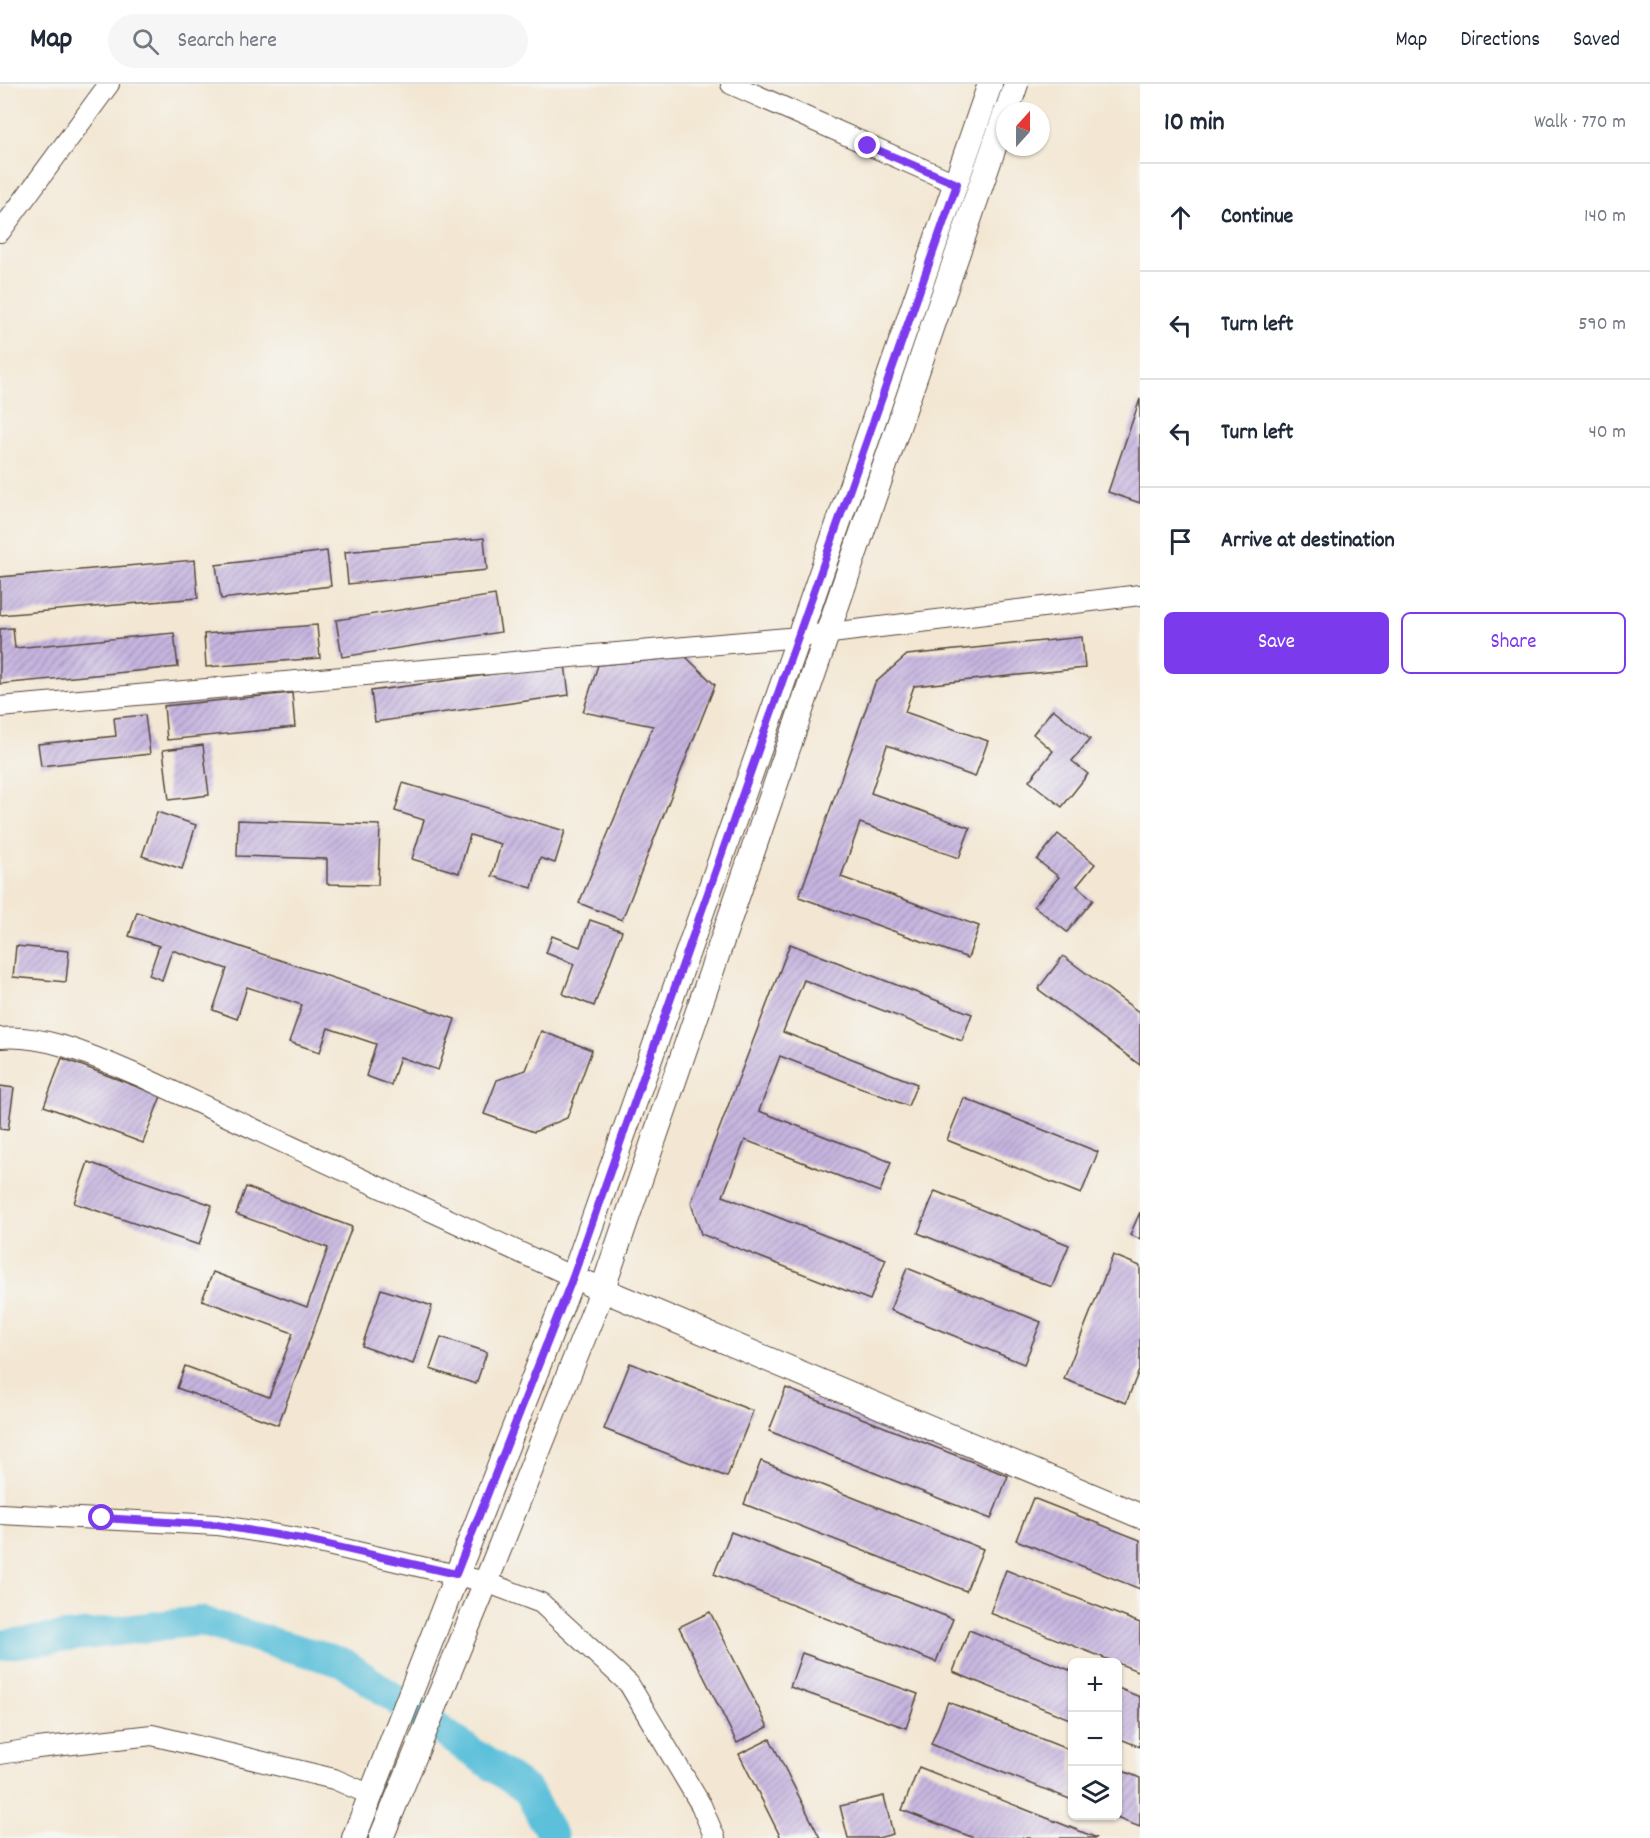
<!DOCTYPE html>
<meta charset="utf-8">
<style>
:root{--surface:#fff;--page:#f6f6f7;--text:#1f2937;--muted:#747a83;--line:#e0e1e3;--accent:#7c3aed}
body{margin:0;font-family:Dekko,sans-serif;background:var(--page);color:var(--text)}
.controls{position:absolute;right:18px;bottom:18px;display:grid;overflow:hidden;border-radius:9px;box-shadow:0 2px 4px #0004}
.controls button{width:54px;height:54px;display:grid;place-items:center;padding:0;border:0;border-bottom:2px solid var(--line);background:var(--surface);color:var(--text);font:30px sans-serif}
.compass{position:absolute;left:996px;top:18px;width:54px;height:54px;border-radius:50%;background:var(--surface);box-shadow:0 2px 4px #0004;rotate:21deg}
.stop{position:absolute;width:18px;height:18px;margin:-14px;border:4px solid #7c3aed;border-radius:50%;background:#fff}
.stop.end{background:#7c3aed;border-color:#fff;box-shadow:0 2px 6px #0008}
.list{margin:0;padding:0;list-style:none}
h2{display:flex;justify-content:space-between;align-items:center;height:78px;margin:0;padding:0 24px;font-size:26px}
h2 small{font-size:20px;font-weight:400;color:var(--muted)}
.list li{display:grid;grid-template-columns:39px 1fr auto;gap:18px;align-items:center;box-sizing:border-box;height:108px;padding:0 24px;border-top:2px solid var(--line)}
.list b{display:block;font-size:22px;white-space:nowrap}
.list em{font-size:20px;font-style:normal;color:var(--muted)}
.actions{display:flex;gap:12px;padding:18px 24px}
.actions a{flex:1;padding:14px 0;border:2px solid var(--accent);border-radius:9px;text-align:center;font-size:21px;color:var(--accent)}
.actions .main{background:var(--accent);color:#fff}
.icon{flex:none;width:33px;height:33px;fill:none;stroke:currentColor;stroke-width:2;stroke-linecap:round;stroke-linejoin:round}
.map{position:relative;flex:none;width:1140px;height:1754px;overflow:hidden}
header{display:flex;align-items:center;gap:36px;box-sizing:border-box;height:84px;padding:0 30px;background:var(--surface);border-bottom:2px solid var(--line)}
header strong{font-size:28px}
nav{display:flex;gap:33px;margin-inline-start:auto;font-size:21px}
.search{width:420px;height:54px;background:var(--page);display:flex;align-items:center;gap:15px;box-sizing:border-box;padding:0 21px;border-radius:33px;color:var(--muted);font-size:22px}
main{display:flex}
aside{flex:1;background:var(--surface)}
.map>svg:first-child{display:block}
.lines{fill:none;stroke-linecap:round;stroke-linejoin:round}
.river{stroke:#5cc0da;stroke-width:30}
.building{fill:url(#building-hatch)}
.minor-casing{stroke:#574639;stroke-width:22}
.major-casing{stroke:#574639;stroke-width:26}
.minor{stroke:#fff;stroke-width:20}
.major{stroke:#fff;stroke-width:24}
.route{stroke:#7c3aed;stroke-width:8}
</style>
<header>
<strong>Map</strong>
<div class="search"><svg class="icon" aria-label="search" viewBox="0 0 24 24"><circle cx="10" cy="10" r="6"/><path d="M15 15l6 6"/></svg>Search here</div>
<nav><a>Map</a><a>Directions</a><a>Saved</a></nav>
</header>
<main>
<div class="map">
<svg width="1140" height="1754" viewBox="0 0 1140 1754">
<defs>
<pattern id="building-hatch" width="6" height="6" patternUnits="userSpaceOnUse" patternTransform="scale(1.5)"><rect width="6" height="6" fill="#c6b5e0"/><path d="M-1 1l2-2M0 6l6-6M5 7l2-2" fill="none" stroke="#a293b5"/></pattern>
</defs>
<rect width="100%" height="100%" fill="#f6f6f2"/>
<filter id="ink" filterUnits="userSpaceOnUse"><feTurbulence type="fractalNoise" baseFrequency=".0167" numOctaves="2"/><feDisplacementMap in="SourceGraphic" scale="12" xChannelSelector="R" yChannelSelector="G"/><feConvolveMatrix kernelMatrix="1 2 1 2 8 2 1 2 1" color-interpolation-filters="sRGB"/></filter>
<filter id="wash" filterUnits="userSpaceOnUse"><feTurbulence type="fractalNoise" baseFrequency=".008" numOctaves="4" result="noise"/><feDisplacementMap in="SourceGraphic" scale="24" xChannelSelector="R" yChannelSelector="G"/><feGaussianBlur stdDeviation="1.35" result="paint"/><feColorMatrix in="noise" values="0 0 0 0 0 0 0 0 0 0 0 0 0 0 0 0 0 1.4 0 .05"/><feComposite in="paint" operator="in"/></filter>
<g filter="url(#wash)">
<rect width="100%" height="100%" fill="#f3e7d3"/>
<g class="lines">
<polyline class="river" points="0,1561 200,1537 344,1579 528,1707 553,1754"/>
</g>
<g id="blocks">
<g class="building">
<polygon points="1140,315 1140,419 1108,408"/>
<polygon points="484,454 487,486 348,500 345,468"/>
<polygon points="327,467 331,502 221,515 216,481"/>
<polygon points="195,476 198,514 0,531 0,493"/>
<polygon points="495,511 501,548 342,573 336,536"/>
<polygon points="317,541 320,574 206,583 204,550"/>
<polygon points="13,544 15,564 174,549 178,583 0,600 0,545"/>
<polygon points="1082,553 1085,584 914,602 905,628 988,657 975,693 887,661 871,709 970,744 959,774 860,739 841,793 979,842 968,874 799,813 875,599 907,571"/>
<polygon points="686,573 715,601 622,836 579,819 653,642 583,628 598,581"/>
<polygon points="565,580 569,611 375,638 371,607"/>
<polygon points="292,609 295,643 167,656 164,622"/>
<polygon points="1053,625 1090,655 1072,677 1088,690 1062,723 1029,697 1053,667 1033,650"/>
<polygon points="145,631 150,670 41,682 38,660 116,652 114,634"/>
<polygon points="203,661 209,711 169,716 163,666"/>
<polygon points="403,699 565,747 555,779 540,774 532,804 492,792 501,760 470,751 459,789 412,775 424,736 395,727"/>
<polygon points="157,728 196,741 182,785 142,772"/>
<polygon points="238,736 380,741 378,801 327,800 327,775 237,772"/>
<polygon points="1058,750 1095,780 1077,802 1093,816 1067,848 1034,822 1059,793 1037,776"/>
<polygon points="137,828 455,935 438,986 400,973 391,1001 366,992 376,960 328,944 320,968 289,958 302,921 247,903 237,935 213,926 227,885 172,866 162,896 149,891 159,862 129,852"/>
<polygon points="590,836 622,847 594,922 563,910 574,880 546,869 552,852 580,863"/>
<polygon points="790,860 972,930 962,957 804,896 783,948 917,1000 908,1022 780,972 759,1027 891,1078 880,1108 745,1056 723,1112 886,1175 870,1216 701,1150 691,1119"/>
<polygon points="16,862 69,867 66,898 13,893"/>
<polygon points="1063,872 1140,929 1140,981 1038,905"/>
<polygon points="541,947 592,966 567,1034 534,1048 484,1030 497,996 526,986"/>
<polygon points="62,974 161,1012 143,1059 44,1022"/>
<polygon points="0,1002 14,1004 8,1046 0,1045"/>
<polygon points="964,1014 1098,1068 1081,1110 947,1056"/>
<polygon points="88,1078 212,1121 199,1161 74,1119"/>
<polygon points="246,1103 352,1143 278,1341 177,1304 185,1282 269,1313 293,1249 202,1216 213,1188 307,1223 328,1164 236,1130"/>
<polygon points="935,1107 1069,1161 1052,1203 918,1149"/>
<polygon points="1140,1128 1140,1155 1130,1151"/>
<polygon points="1113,1171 1140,1182 1140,1284 1126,1319 1064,1295"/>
<polygon points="907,1184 1041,1238 1024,1280 890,1226"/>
<polygon points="381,1205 432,1222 413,1280 362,1262"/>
<polygon points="441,1253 487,1268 476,1300 430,1285"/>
<polygon points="630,1279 753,1327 727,1393 604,1345"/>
<polygon points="786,1304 1008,1392 991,1435 769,1347"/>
<polygon points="761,1377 983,1465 966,1507 744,1420"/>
<polygon points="1033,1414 1140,1456 1140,1505 1016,1456"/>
<polygon points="731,1448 953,1535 936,1578 714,1490"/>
<polygon points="1006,1486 1140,1539 1140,1588 990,1529"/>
<polygon points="710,1528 768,1643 737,1659 679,1543"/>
<polygon points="969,1546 1072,1587 1072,1636 953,1588"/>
<polygon points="802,1569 918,1610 906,1644 790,1603"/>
<polygon points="1118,1604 1140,1613 1140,1663 1118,1654"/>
<polygon points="948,1618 1072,1667 1072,1716 931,1660"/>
<polygon points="770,1655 820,1754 781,1754 739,1670"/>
<polygon points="919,1683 1097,1754 974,1754 902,1726"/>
<polygon points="1118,1685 1140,1694 1140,1743 1111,1732 1118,1732"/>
<polygon points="884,1712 893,1750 878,1754 848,1754 840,1722"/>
</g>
</g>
</g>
<g filter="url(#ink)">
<use href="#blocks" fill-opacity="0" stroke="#574639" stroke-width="1.5"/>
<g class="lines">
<g class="minor-casing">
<g id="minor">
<polyline points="731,0 957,100"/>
<polyline points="0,148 109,0"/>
<polyline points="0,623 799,553 1140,511"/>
<path d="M0,954c49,-4 96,20 140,38l433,201"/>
<polyline points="0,1430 217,1441 302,1455 486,1498 541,1519 629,1600 701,1721 715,1754"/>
<polyline points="0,1670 38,1664 152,1651 334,1695 371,1711"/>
</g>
</g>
<g class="major-casing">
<g id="major">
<polyline points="1007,27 1016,0"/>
<polyline points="589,1200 1140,1432"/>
<polyline points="354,1754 573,1193 799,553 990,0"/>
<polyline points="381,1754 486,1498 602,1207 1005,31"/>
</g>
</g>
<use href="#minor" class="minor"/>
<use href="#major" class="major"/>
</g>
</g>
<g class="lines" filter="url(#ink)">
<polyline class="route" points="102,1434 217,1441 302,1455 456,1490 573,1193 957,100 868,62"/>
</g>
</svg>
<div class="controls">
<button>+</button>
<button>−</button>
<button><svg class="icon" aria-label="layers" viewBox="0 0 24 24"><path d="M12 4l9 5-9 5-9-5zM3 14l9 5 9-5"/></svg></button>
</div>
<svg class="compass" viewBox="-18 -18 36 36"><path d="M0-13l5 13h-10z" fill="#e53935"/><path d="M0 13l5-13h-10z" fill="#747a83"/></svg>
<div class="stop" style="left:102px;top:1434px"></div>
<div class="stop end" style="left:868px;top:62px"></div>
</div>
<aside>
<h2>10 min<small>Walk · 770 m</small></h2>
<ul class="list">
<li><svg class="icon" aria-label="ahead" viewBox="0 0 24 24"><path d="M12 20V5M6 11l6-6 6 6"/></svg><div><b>Continue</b></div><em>140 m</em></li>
<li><svg class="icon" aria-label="left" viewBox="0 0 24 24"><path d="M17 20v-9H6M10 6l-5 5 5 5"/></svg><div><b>Turn left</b></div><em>590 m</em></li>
<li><svg class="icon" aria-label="left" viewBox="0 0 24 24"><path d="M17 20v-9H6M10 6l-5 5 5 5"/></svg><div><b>Turn left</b></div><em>40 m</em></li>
<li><svg class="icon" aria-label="arrive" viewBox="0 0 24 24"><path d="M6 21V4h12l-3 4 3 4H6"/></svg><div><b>Arrive at destination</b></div></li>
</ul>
<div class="actions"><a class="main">Save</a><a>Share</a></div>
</aside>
</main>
